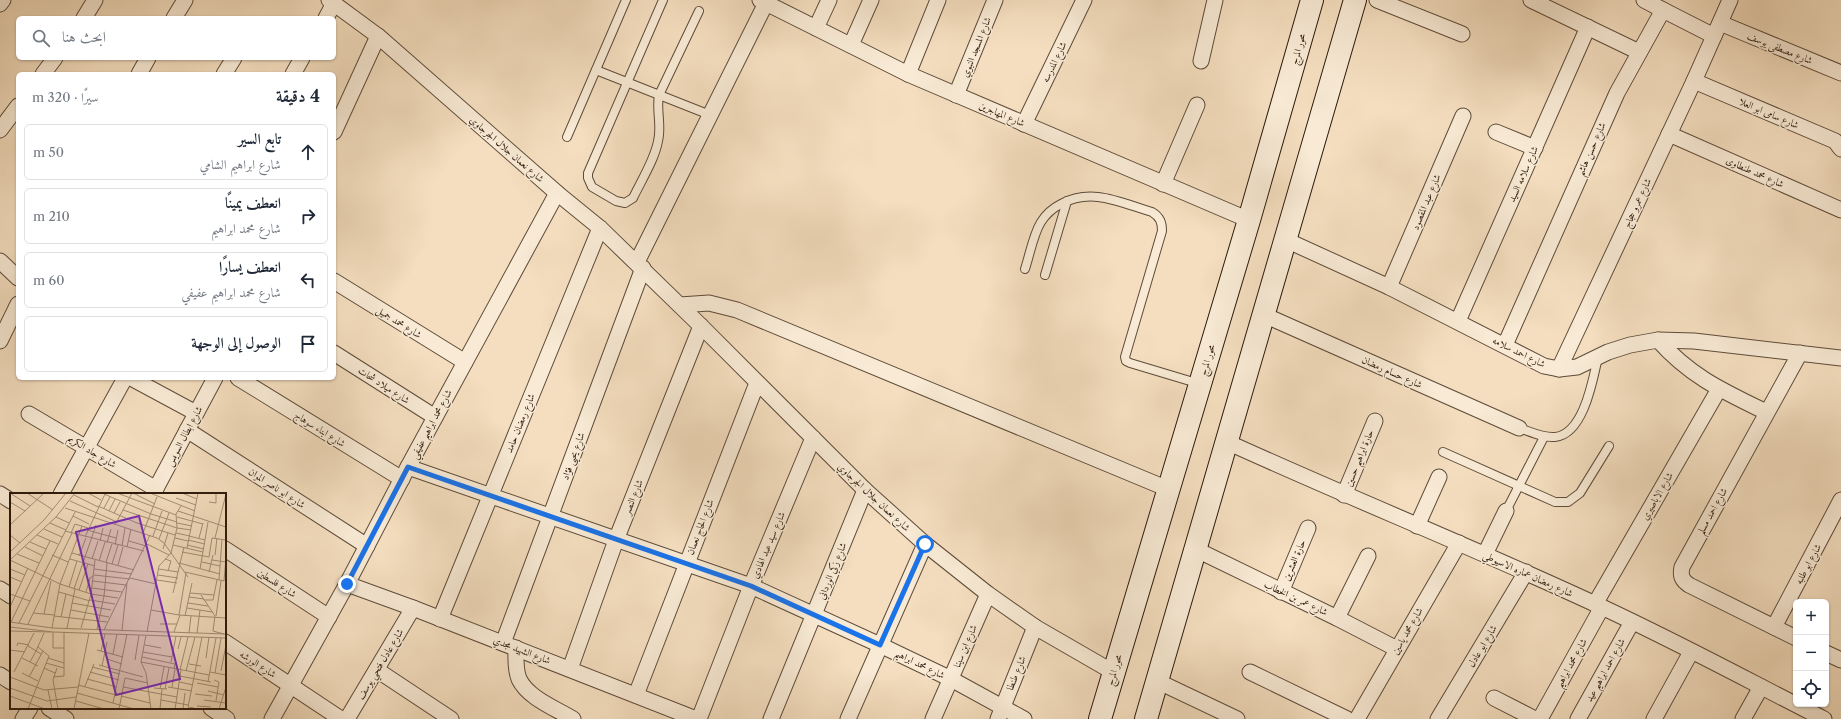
<!DOCTYPE html>
<html lang="ar">
<meta charset="utf-8">
<style>
:root{--surface:#fff;--page:#f6f6f7;--text:#1f2937;--muted:#747a83;--line:#e0e1e3}
body{margin:0;font-family:"Libre Caslon Text",Amiri,serif;background:var(--page);color:var(--text);direction:rtl}
.controls{position:absolute;right:12px;bottom:12px;display:grid;overflow:hidden;border-radius:6px;box-shadow:0 1px 3px #0004}
.controls button{width:36px;height:36px;display:grid;place-items:center;padding:0;border:0;border-bottom:1px solid var(--line);background:var(--surface);color:var(--text);font:20px sans-serif}
.stop{position:absolute;width:12px;height:12px;margin:-9px;border:3px solid #1a73e8;border-radius:50%;background:#fff}
.stop.end{background:#1a73e8;border-color:#fff;box-shadow:0 1px 4px #0008}
.list{margin:0;padding:0;list-style:none}
h2{display:flex;justify-content:space-between;align-items:center;height:52px;margin:0;padding:0 16px;font-size:17px}
h2 small{font-size:13px;font-weight:400;color:var(--muted)}
.list li{display:grid;grid-template-columns:26px 1fr auto;gap:12px;align-items:center;box-sizing:border-box;height:56px;margin:0 8px 8px;padding:0 8px;border:1px solid var(--line);border-radius:6px}
.list b{display:block;font-size:15px;white-space:nowrap}
.list p{margin:0;font-size:13px;white-space:nowrap;color:var(--muted)}
.list em{font-size:13px;font-style:normal;color:var(--muted)}
.icon{flex:none;width:22px;height:22px;fill:none;stroke:currentColor;stroke-width:2;stroke-linecap:round;stroke-linejoin:round}
.map{position:relative;flex:none;width:1841px;height:719px;overflow:hidden;direction:ltr}
.search{position:absolute;background:var(--surface);box-shadow:0 1px 3px #0004;left:16px;top:16px;width:320px;height:44px;display:flex;align-items:center;gap:10px;box-sizing:border-box;padding:0 14px;border-radius:6px;color:var(--muted);font-size:15px}
.panel{position:absolute;background:var(--surface);box-shadow:0 1px 3px #0004;left:16px;top:72px;width:320px;height:308px;border-radius:6px;direction:rtl}
.map>svg:first-child{display:block}
.lines{fill:none;stroke-linecap:round;stroke-linejoin:round}
.lane-casing{stroke:#5e4b39;stroke-width:10}
.street-casing{stroke:#5e4b39;stroke-width:17}
.secondary-casing{stroke:#2c1a0c;stroke-width:24}
.lane{stroke:#f8ead5;stroke-width:8}
.street{stroke:#f8ead5;stroke-width:15}
.secondary{stroke:#f8ead5;stroke-width:22}
.route{stroke:#1a73e8;stroke-width:5}
.labels{text-anchor:middle;dominant-baseline:central;stroke-width:3;stroke-linejoin:round;paint-order:stroke}
.street-label{font-size:10px;fill:#2c1a0c;stroke:#f8ead5}
.inset-road{fill:none;stroke:#a49077;stroke-width:1}
.view{fill:#7b2cbf;fill-opacity:0.15;stroke:#7b2cbf;stroke-width:2}
.inset-edge{fill:none;stroke:#2c1a0c;stroke-width:2}
</style>
<div class="map">
<svg width="1841" height="719" viewBox="0 0 1841 719">
<rect width="100%" height="100%" fill="#f4debf"/>
<filter id="stains"><feTurbulence type="fractalNoise" baseFrequency=".005" numOctaves="4"/><feColorMatrix values="0 0 0 0 .2 0 0 0 0 .09 0 0 0 0 .02 0 0 0 .5 -.17"/></filter>
<radialGradient id="worn" r=".72"><stop offset=".6" stop-color="#630" stop-opacity="0"/><stop offset="1" stop-color="#630" stop-opacity=".3"/></radialGradient>
<g class="lines">
<g class="lane-casing">
<g id="lane">
<path d="M663,0l-75,173v5l4,9 24,14 9,2 8,-5c8,-17 22,-39 25,-57 4,-15 -2,-31 1,-46l40,-84"/>
<polyline points="596,70 710,115"/>
<polyline points="567,137 626,0"/>
<path d="M1025,269c5,-15 8,-34 16,-47 5,-8 12,-14 20,-18 31,-17 60,-1 91,8 8,5 10,10 10,19l-37,126 1,4 4,2 70,21"/>
<polyline points="1045,275 1067,201"/>
<path d="M1519,428c12,4 24,10 36,9 29,-3 38,-58 43,-80"/>
<polyline points="1443,452 1555,502 1568,502 1580,493 1609,446"/>
<polyline points="1506,511 1544,437"/>
</g>
</g>
<g class="street-casing">
<g id="street">
<polyline points="329,0 378,36 557,193 600,228 701,326 865,490 925,544 988,594 1035,627 1113,672"/>
<polyline points="760,0 908,74 1249,220"/>
<polyline points="1377,0 1462,34"/>
<polyline points="1531,0 1639,52"/>
<polyline points="1644,0 1663,10"/>
<polyline points="0,4 3,0"/>
<polyline points="84,18 95,0"/>
<polyline points="174,18 185,0"/>
<polyline points="326,18 334,3"/>
<polyline points="1720,23 1841,73"/>
<polyline points="816,28 829,0"/>
<polyline points="851,45 871,0"/>
<polyline points="1201,61 1215,0"/>
<polyline points="43,74 55,58"/>
<polyline points="139,74 148,58"/>
<polyline points="224,74 234,58"/>
<polyline points="293,74 302,58"/>
<polyline points="908,74 938,0"/>
<polyline points="1694,81 1835,141 1841,149"/>
<polyline points="956,95 995,0"/>
<polyline points="1024,124 1084,0"/>
<polyline points="0,130 18,106"/>
<polyline points="334,132 378,36"/>
<polyline points="1496,132 1535,148"/>
<polyline points="1669,134 1841,210"/>
<polyline points="1163,184 1197,105"/>
<polyline points="1286,240 1389,287 1544,366 1559,369 1577,367 1608,352 1630,345 1658,340 1694,341 1841,358"/>
<polyline points="0,261 18,278"/>
<polyline points="637,262 766,3"/>
<polyline points="334,281 465,362"/>
<polyline points="1389,287 1463,116"/>
<polyline points="680,305 709,303 737,310 1168,489"/>
<polyline points="1264,315 1519,428"/>
<polyline points="1458,321 1588,27"/>
<path d="M1658,340c33,37 65,51 108,72"/>
<polyline points="0,341 18,304"/>
<polyline points="1505,345 1617,93 1663,10 1714,36"/>
<polyline points="334,353 435,417"/>
<polyline points="1559,369 1694,81 1730,0"/>
<polyline points="131,378 196,413"/>
<polyline points="238,378 402,479"/>
<polyline points="29,414 156,489"/>
<polyline points="187,430 367,546"/>
<path d="M1227,442c121,55 245,105 366,161 79,36 154,77 231,116"/>
<polyline points="408,467 751,586 880,645 951,679 1024,719"/>
<polyline points="0,494 11,501"/>
<polyline points="61,494 125,378"/>
<polyline points="153,494 215,378"/>
<polyline points="1344,495 1375,421"/>
<polyline points="1417,526 1439,477"/>
<polyline points="225,549 329,617"/>
<polyline points="1195,549 1337,618 1397,649"/>
<polyline points="1485,554 1506,511"/>
<polyline points="347,584 413,608 696,719"/>
<polyline points="0,589 11,596"/>
<polyline points="1281,592 1308,528"/>
<polyline points="1595,604 1719,389"/>
<polyline points="1337,618 1368,556"/>
<polyline points="440,619 600,228"/>
<polyline points="1774,627 1841,500"/>
<path d="M1796,638l-107,-53c-7,-5 -9,-9 -7,-18l118,-214"/>
<polyline points="225,642 341,719"/>
<polyline points="503,643 643,268"/>
<path d="M516,648c0,10 -1,21 3,31 9,19 36,29 54,40"/>
<polyline points="1826,653 1841,660"/>
<polyline points="570,669 616,540 701,326"/>
<polyline points="377,670 451,719"/>
<polyline points="1250,672 1347,719"/>
<polyline points="0,675 11,682"/>
<polyline points="1157,681 1237,719"/>
<polyline points="636,695 757,383"/>
<polyline points="1494,698 1535,719"/>
<polyline points="49,708 66,719"/>
<polyline points="211,708 227,719"/>
<polyline points="23,719 30,708"/>
<polyline points="272,719 347,584 408,467 557,193"/>
<polyline points="347,719 413,608"/>
<polyline points="699,719 751,586 813,438"/>
<polyline points="771,719 865,490"/>
<polyline points="848,719 925,544"/>
<polyline points="933,719 988,594"/>
<polyline points="998,719 1035,627"/>
<polyline points="1357,719 1459,543"/>
<polyline points="1438,719 1526,572"/>
<polyline points="1540,719 1602,607"/>
<polyline points="1578,719 1632,622"/>
<polyline points="1654,719 1691,652"/>
<polyline points="1743,719 1761,687"/>
</g>
</g>
<g class="secondary-casing">
<g id="secondary">
<polyline points="1100,719 1249,220 1312,0"/>
<polyline points="1146,719 1355,0"/>
</g>
</g>
<use href="#lane" class="lane"/>
<use href="#street" class="street"/>
<use href="#secondary" class="secondary"/>
</g>
<g class="lines">
<polyline class="route" points="347,584 408,467 751,586 880,645 925,544"/>
</g>
<g class="labels">
<g class="street-label">
<text transform="translate(976 47) rotate(-68)">شارع المسجد النبوي</text>
<text transform="translate(1780 48) rotate(22)">شارع مصطفى يوسف</text>
<text transform="translate(1298 49) rotate(-74)">محور المرج</text>
<text transform="translate(1054 62) rotate(-64)">شارع المدرسه</text>
<text transform="translate(1769 113) rotate(23)">شارع سامى ابو العلا</text>
<text transform="translate(1002 114) rotate(23)">شارع المهاجرين</text>
<text transform="translate(507 149) rotate(41)">شارع نعمان جلال الجرجاوي</text>
<text transform="translate(1591 149) rotate(-66)">شارع حسن هاشم</text>
<text transform="translate(1755 172) rotate(24)">شارع محمد طنطاوى</text>
<text transform="translate(1523 174) rotate(-66)">شارع سلامه السيد</text>
<text transform="translate(1426 202) rotate(-67)">شارع عبد المقصود</text>
<text transform="translate(1637 203) rotate(-65)">شارع عمرو حجاج</text>
<text transform="translate(399 322) rotate(32)">شارع محمد جميل</text>
<text transform="translate(1519 352) rotate(26)">شارع احمد سلامه</text>
<text transform="translate(1207 360) rotate(-73)">محور المرج</text>
<text transform="translate(1392 372) rotate(24)">شارع حسام رمضان</text>
<text transform="translate(384 385) rotate(33)">شارع ميلاد شحات</text>
<text transform="translate(520 423) rotate(-68)">شارع رمضان حامد</text>
<text transform="translate(431 424) rotate(-62)">شارع محمد ابراهيم عفيفي</text>
<text transform="translate(320 429) rotate(32)">شارع ابناء سوهاج</text>
<text transform="translate(184 436) rotate(-62)">شارع ابطال السويس</text>
<text transform="translate(92 451) rotate(31)">شارع جاد الكريم</text>
<text transform="translate(573 456) rotate(-70)">شارع يحيى فؤاد</text>
<text transform="translate(1359 458) rotate(-68)">حارة ابراهيم حسين</text>
<text transform="translate(277 488) rotate(33)">شارع ابو ناصر الموان</text>
<text transform="translate(1657 496) rotate(-60)">شارع الاباصيري</text>
<text transform="translate(633 497) rotate(-68)">شارع النصر</text>
<text transform="translate(874 497) rotate(43)">شارع نعمان جلال الجرجاوي</text>
<text transform="translate(1712 511) rotate(-61)">شارع احمد مسلم</text>
<text transform="translate(700 527) rotate(-69)">شارع الحاج نعمان</text>
<text transform="translate(768 545) rotate(-67)">شارع سيد عبد الهادي</text>
<text transform="translate(1294 560) rotate(-67)">حارة العشرين</text>
<text transform="translate(1808 564) rotate(-62)">شارع ابو طلبه</text>
<text transform="translate(832 571) rotate(-68)">شارع زكي الورداني</text>
<text transform="translate(1528 574) rotate(24)">شارع رمضان عماره الاسيوطي</text>
<text transform="translate(277 583) rotate(33)">شارع فلسطين</text>
<text transform="translate(1296 598) rotate(25)">شارع عمر بن الخطاب</text>
<text transform="translate(1407 631) rotate(-60)">شارع محمد ياسين</text>
<text transform="translate(965 646) rotate(-67)">شارع ابن سينا</text>
<text transform="translate(1482 646) rotate(-59)">شارع ابو عادل</text>
<text transform="translate(522 650) rotate(21)">شارع الشهيد مجدي</text>
<text transform="translate(1571 663) rotate(-61)">شارع محمد ابراهيم</text>
<text transform="translate(258 664) rotate(33)">شارع الورشه</text>
<text transform="translate(380 664) rotate(-59)">شارع عادل فتحي يوسف</text>
<text transform="translate(920 664) rotate(26)">شارع محمد ابراهيم</text>
<text transform="translate(1114 670) rotate(-73)">محور المرج</text>
<text transform="translate(1605 670) rotate(-61)">شارع احمد ابراهيم عيد</text>
<text transform="translate(1016 673) rotate(-68)">شارع طنطا</text>
</g>
</g>
<g transform="translate(10 493)">
<rect width="216" height="216" fill="#f4debf"/>
<path class="inset-road" d="M0,0l20,13M17,0l26,17M78,0l13,7M107,0l59,22M123,0l22,11M140,0l45,18M172,0l15,6M94,1l47,20 26,8M64,2l24,12M166,5l20,7M60,8l47,21M0,9l15,9M199,9l7,1v-10M88,13l39,17 38,12M55,15l92,30 7,5 24,34M94,15l6,-11M113,17l54,18M99,18l6,-12M168,18l48,16M104,20l6,-11M63,23l16,8M46,24l13,6M167,24l26,7M40,30l16,7M167,30l15,3M0,32l34,-32M105,32l17,-32M167,35l14,2M34,36l18,8M77,37l29,8M55,38l79,20M61,40l4,-9 13,4M133,40l14,-36M166,40l14,3M0,42l10,8M27,42l21,9M143,43l9,-25M179,43l16,4M75,44l20,-43M165,45l13,3M189,45l4,-15M205,45l11,-44M149,46l10,-26M178,47l17,4M90,48l3,-13M119,48l17,5M20,49l16,7M97,50l4,-14M137,51l22,11M105,52l3,-15M163,52l30,7M177,52l17,4M112,53l3,-18M15,54l18,9M117,54l4,-18M177,55l11,-55M153,56l5,-16M0,59l34,-32 22,-27M172,59l27,5 3,-19 14,2M62,60l62,17M7,61l22,9M42,62l16,7M205,62l2,-17M69,63l7,-18M60,66l25,7M82,66l6,-18M155,66l6,2 -3,10M0,67l50,24 31,10 27,4M0,67l46,-43 19,-24M202,67l14,2M89,68l6,-19M96,69l6,-18M192,69l18,4M169,70l41,11M102,71l6,-19M108,72l5,-18M0,76l15,6M84,76l38,5M149,76l19,3M190,76l8,-47M175,79l39,9 2,-24M199,79l4,-17M84,82l36,4M148,82l20,3M0,84l12,5M120,85l26,6M147,87l20,3M209,87l3,-41M83,88l33,4M59,94l8,-26M82,95l30,4M64,96l22,-64M69,97l9,-26M49,99l31,9M76,99l4,-14 3,-2M163,100l11,-46M180,100l24,2M0,101l20,7M191,102l14,21 -2,15 11,3M179,104l15,2M80,107l25,4M194,107h9l4,-20M62,110l39,7M178,110l20,3M0,114l18,-39M177,115l25,4M61,117l38,7M141,117l28,5 47,3M23,120l21,2M34,121l7,-33M169,122l7,-42M44,123l53,6M175,123l7,-33M206,123l5,-35M51,124l5,-23M0,129l42,6 174,6M1,129l39,-81M9,130l56,-111M18,131l44,-91M150,131h17M0,134l43,5 173,6M42,135l8,-44 22,-58M57,135l8,-39M71,135l10,-34 4,-34M87,136l7,-33 3,-33M94,137l46,-95M112,137l5,-47M0,138l41,1M43,139v16h11M137,139l12,-66 12,-13 6,-25 -1,-14 5,-8M164,139l6,-17M179,140l2,-17M187,140l3,-23M136,142l-5,27 5,11 5,36M135,152l16,3M7,153l1,-3 11,2M18,153l13,8M168,156l3,-12M0,157l15,2M87,157l26,7M26,158l8,-18M91,158l4,-17M133,159l29,5M103,161l4,-20M132,164l33,7 -1,5M12,165l16,8M38,165l16,5M196,165l3,-21M97,166l15,5M125,167l4,-25M20,169l6,-11M131,169l68,13M161,169l5,-26M36,170l18,5M179,171l12,2M89,172l22,6M92,173l5,-24M82,174l28,7M34,175l11,5M47,175l-4,12 5,29M170,177l8,-33M111,178l22,6M176,178l9,-34M211,178l5,-26M4,179l20,-39M80,179l29,8M200,179l16,3M12,180l16,8M205,180l6,-35M170,183l31,6M0,184l34,13 34,-3M19,184l14,-26M43,184l11,-1v-44M77,186l30,8M204,187l5,2 -3,19M170,189l13,3M198,189l8,-44M187,190l21,4M68,192l38,10M75,193l9,-22M113,194l54,10M158,194l24,4M162,194l3,-18M0,195l37,13 29,-4M144,195l13,1M150,196l4,-22M155,196l4,-21M38,197l4,19M198,198l16,4M67,200l57,16M185,201l17,2M0,203l35,13M111,203l29,7M151,207l27,5M194,207l22,3M66,208l28,8M103,210l14,-69M187,213l14,1M184,215l-6,-1 14,-70M18,216l21,-53 -11,-9M64,216l15,-76M109,216l6,-31 23,5M150,216l2,-20M165,216l6,-39M173,216l2,-16M209,216l7,-22"/>
<path class="view" d="M129,23l41,163 -64,16 -40,-163z"/>
<rect width="216" height="216" class="inset-edge"/>
</g>
<rect width="100%" height="100%" filter="url(#stains)"/>
<rect width="100%" height="100%" fill="url(#worn)"/>
</svg>
<div class="controls">
<button>+</button>
<button>−</button>
<button><svg class="icon" aria-label="locate" viewBox="0 0 24 24"><circle cx="12" cy="12" r="6"/><path d="M12 2v4M12 18v4M2 12h4M18 12h4"/></svg></button>
</div>
<div class="stop" style="left:925px;top:544px"></div>
<div class="stop end" style="left:347px;top:584px"></div>
<div class="search"><svg class="icon" aria-label="search" viewBox="0 0 24 24"><circle cx="10" cy="10" r="6"/><path d="M15 15l6 6"/></svg>ابحث هنا</div>
<section class="panel">
<h2>4 دقيقة<small>سيرًا · 320 m</small></h2>
<ul class="list">
<li><svg class="icon" aria-label="ahead" viewBox="0 0 24 24"><path d="M12 20V5M6 11l6-6 6 6"/></svg><div><b>تابع السير</b><p>شارع ابراهيم الشامي</p></div><em>50 m</em></li>
<li><svg class="icon" aria-label="right" viewBox="0 0 24 24"><path d="M7 20v-9h11M14 6l5 5-5 5"/></svg><div><b>انعطف يمينًا</b><p>شارع محمد ابراهيم</p></div><em>210 m</em></li>
<li><svg class="icon" aria-label="left" viewBox="0 0 24 24"><path d="M17 20v-9H6M10 6l-5 5 5 5"/></svg><div><b>انعطف يسارًا</b><p>شارع محمد ابراهيم عفيفي</p></div><em>60 m</em></li>
<li><svg class="icon" aria-label="arrive" viewBox="0 0 24 24"><path d="M6 21V4h12l-3 4 3 4H6"/></svg><div><b>الوصول إلى الوجهة</b></div></li>
</ul>
</section>
</div>
